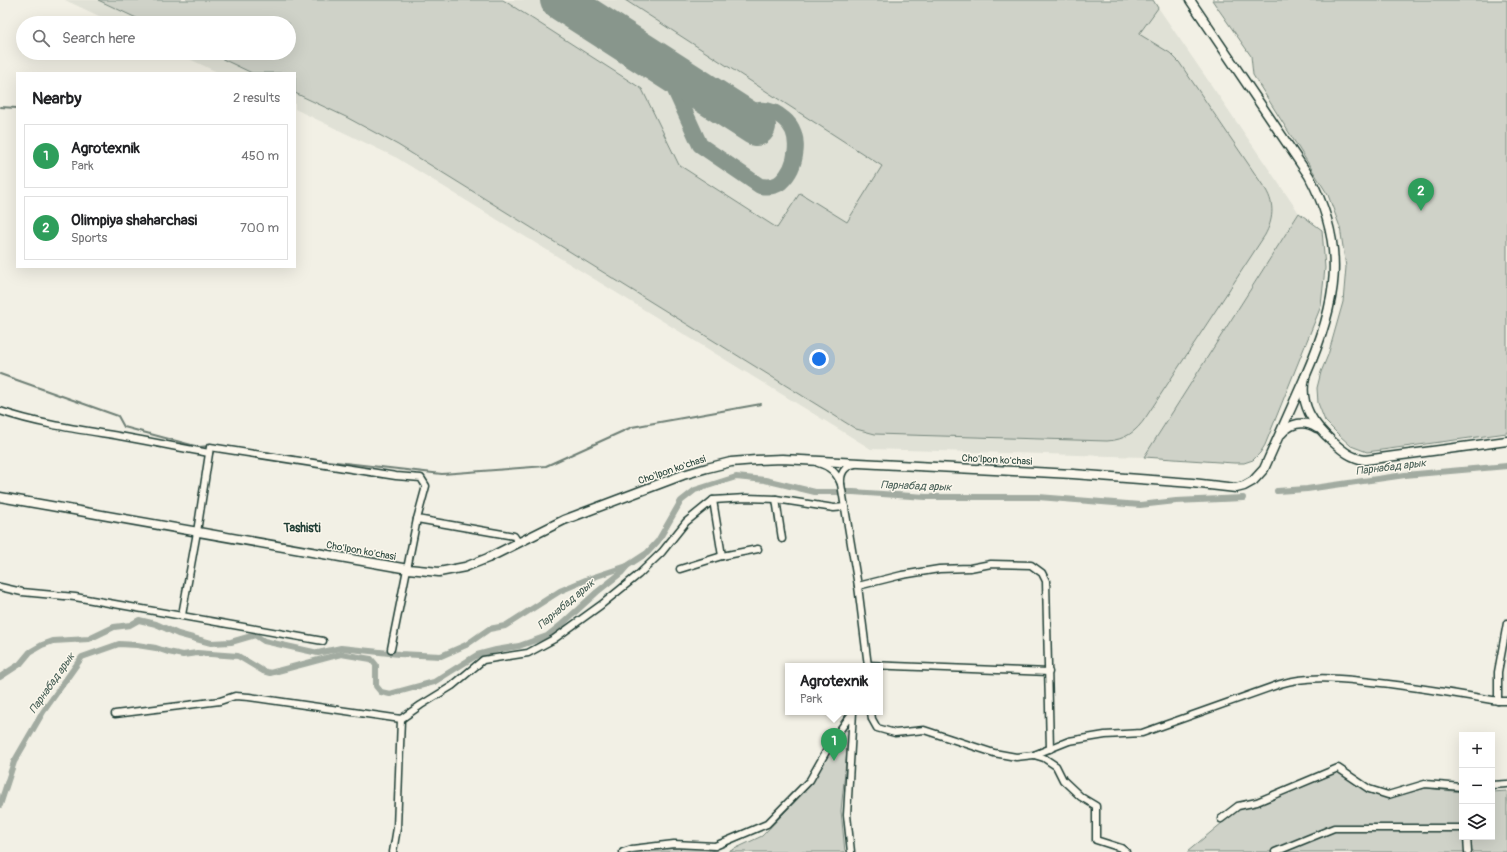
<!DOCTYPE html>
<meta charset="utf-8">
<style>
:root{--surface:#fff;--page:#f2f2f2;--text:#202124;--muted:#757577;--line:#e0e0e0;--accent:#d1495b}
body{margin:0;font-family:Pangolin,sans-serif;background:var(--page);color:var(--text)}
.controls{position:absolute;right:12px;bottom:12px;display:grid;overflow:hidden;border-radius:0px;box-shadow:0 4px 16px #0002}
.controls button{width:36px;height:36px;display:grid;place-items:center;padding:0;border:0;border-bottom:1px solid var(--line);background:var(--surface);color:var(--text);font:20px sans-serif}
.you{position:absolute;left:819px;top:359px;width:14px;height:14px;margin:-10px;border:3px solid #fff;border-radius:50%;background:#1a73e8;box-shadow:0 0 0 6px #1a73e833}
.badge{display:grid;place-items:center;width:26px;height:26px;border-radius:50%;background:var(--accent);color:#fff;font-size:13px;font-weight:700}
.pin{position:absolute;translate:-50% -33px;filter:drop-shadow(0 1px 2px #0008)}
.pin::after{content:'';position:absolute;top:21px;width:14px;height:12px;background:inherit;clip-path:polygon(0 0,100% 0,50% 100%)}
.popup{position:absolute;left:785px;top:663px;width:98px;height:52px;box-sizing:border-box;display:grid;place-content:center;border-radius:0px;background:var(--surface);filter:drop-shadow(0 1px 3px #0005);font-size:13px;white-space:nowrap;color:var(--muted)}
.popup b{font-size:15px;color:var(--text)}
.popup::after{content:'';position:absolute;left:50%;top:100%;margin-left:-8px;border:8px solid transparent;border-top-color:var(--surface)}
.list{margin:0;padding:0;list-style:none}
h2{display:flex;justify-content:space-between;align-items:center;height:52px;margin:0;padding:0 16px;font-size:17px}
h2 small{font-size:13px;font-weight:400;color:var(--muted)}
.list li{display:grid;grid-template-columns:26px 1fr auto;gap:12px;align-items:center;box-sizing:border-box;height:64px;margin:0 8px 8px;padding:0 8px;border:1px solid var(--line);border-radius:0px}
.list b{display:block;font-size:15px;white-space:nowrap}
.list p{margin:0;font-size:13px;white-space:nowrap;color:var(--muted)}
.list em{font-size:13px;font-style:normal;color:var(--muted)}
.icon{flex:none;width:22px;height:22px;fill:none;stroke:currentColor;stroke-width:2;stroke-linecap:round;stroke-linejoin:round}
.map{position:relative;flex:none;width:1507px;height:852px;overflow:hidden}
.search{position:absolute;background:var(--surface);box-shadow:0 4px 16px #0002;left:16px;top:16px;width:280px;height:44px;display:flex;align-items:center;gap:10px;box-sizing:border-box;padding:0 14px;border-radius:22px;color:var(--muted);font-size:15px}
.panel{position:absolute;background:var(--surface);box-shadow:0 4px 16px #0002;left:16px;top:72px;width:280px;height:196px;border-radius:0px}
.map>svg:first-child{display:block}
.built{fill:#e0e1d6}
.green{fill:#cfd2c8;stroke:#77887e}
.lines{fill:none;stroke-linecap:round;stroke-linejoin:round}
.stream{stroke:#6e7f75;stroke-width:2}
.canal{stroke:#a2aba1;stroke-width:6}
.taxiway{stroke:#88968c;stroke-width:16}
.runway{stroke:#88968c;stroke-width:40}
.street-casing{stroke:#1f3d34;stroke-width:9}
.secondary-casing{stroke:#1f3d34;stroke-width:11}
.street{stroke:#fbf7ec;stroke-width:6}
.secondary{stroke:#fbf7ec;stroke-width:8}
.labels{text-anchor:middle;dominant-baseline:central;stroke-width:3;stroke-linejoin:round;paint-order:stroke}
.street-label{font-size:10px;fill:#1f3d34;stroke:#fbf7ec}
.water-label{font-size:11px;font-style:italic;fill:#465e55;stroke:#fbf7ec}
.quarter-label{font-size:12px;font-weight:bold;fill:#1f3d34;stroke:#fbf7ec}
</style>
<div class="map">
<svg width="1507" height="852" viewBox="0 0 1507 852">
<rect width="100%" height="100%" fill="#f2f0e5"/>
<filter id="ink" filterUnits="userSpaceOnUse"><feTurbulence type="fractalNoise" baseFrequency=".025" numOctaves="2"/><feDisplacementMap in="SourceGraphic" scale="8" xChannelSelector="R" yChannelSelector="G"/><feConvolveMatrix kernelMatrix="1 2 1 2 8 2 1 2 1" color-interpolation-filters="sRGB"/></filter>
<g filter="url(#ink)">
<polygon class="built" points="65,0 1153,0 1299,213 1144,457 871,449 397,158 295,109 295,73 219,73 177,53 289,53 289,23 114,23"/>
<g class="green">
<path d="M98,0h405l139,89 37,76 98,63 23,-35 47,29 35,-56 -257,-166h528l5,8 -19,26 31,19 9,9 87,128c9,15 7,30 -1,45l-119,182c-10,15 -21,23 -39,24l-232,-7 -19,-5 -458,-284 -52,-28 -51,-24v-20h-43l-42,-20h79v-30h-142z"/>
<polygon points="1212,0 1507,0 1507,433 1367,452 1351,446 1339,435 1325,421 1318,403 1317,388 1321,372 1328,355 1343,302 1346,267 1340,227 1328,195 1253,75 1251,56"/>
<polygon points="1299,213 1322,230 1325,268 1321,306 1265,445 1260,453 1253,460 1244,463 1234,463 1144,457"/>
<polygon points="842,729 849,731 841,811 845,852 728,852 762,836 805,791"/>
<polygon points="1338,770 1367,791 1388,798 1426,788 1462,792 1462,837 1492,837 1492,792 1507,791 1507,852 1187,852 1246,803"/>
<polygon points="667,848 701,848 719,852 637,852"/>
</g>
<g class="lines">
<g class="stream">
<polyline points="0,107 17,108"/>
<polyline points="0,374 118,416 124,427 199,447 209,446"/>
<polyline points="265,452 301,458 442,474 546,466 632,427 761,404"/>
</g>
<g class="canal">
<polyline points="1277,491 1307,489 1405,475 1507,466"/>
<polyline points="0,677 20,664 30,652 42,645 53,641 89,639 114,627 130,625 139,620 156,624 178,634 211,643 231,642 255,635 264,641 318,653 341,648 399,654 441,656 466,645 489,629 505,626 560,591 588,579 627,566"/>
<polyline points="0,805 14,762 43,712 82,657 119,644 137,645 156,648 168,652 183,655 197,653 238,656 263,671 270,673 341,654 371,659 376,665 376,686 381,692 390,694 434,682 477,655 496,650 519,646 547,636 562,624 597,592 621,573 627,566 647,553 658,541 681,501 695,490 736,477 765,480 815,492 853,492 926,497 1038,497 1140,505 1176,501 1243,498"/>
</g>
<path class="taxiway" d="M658,64l9,8 3,7 30,66 60,41c7,1 15,1 21,-4 16,-15 22,-48 3,-63 -7,-6 -16,-10 -25,-9 -4,0 -8,2 -12,1 -8,0 -14,-2 -21,-4"/>
<polyline class="runway" points="560,0 756,126"/>
<g class="street-casing">
<g id="street">
<path d="M0,411c41,14 83,19 125,26 28,5 56,11 84,16"/>
<path d="M818,463c12,3 19,10 23,21 -1,-10 3,-18 14,-20"/>
<polyline points="841,484 858,586 868,666"/>
<polyline points="776,499 782,539"/>
<polyline points="713,500 722,556"/>
<polyline points="417,519 514,536 518,542"/>
<polyline points="680,569 722,556 758,549"/>
<polyline points="858,586 902,575 939,569 970,568 991,564 1031,565 1042,573 1046,581 1050,749"/>
<polyline points="0,587 22,592 75,597 323,641"/>
<polyline points="182,615 197,532 210,447 396,476 421,478 426,486 417,519 391,649"/>
<polyline points="1507,623 1498,672 1498,701 1507,701"/>
<polyline points="868,665 1049,672"/>
<path d="M871,712l1,7 5,9 18,5 29,-3 70,23 22,4 18,-2 35,-14 36,-6 37,-2 138,-49c26,-8 54,-6 82,-3 45,4 90,12 136,20"/>
<polyline points="115,714 220,701 235,696 249,697 401,719 421,705 452,686 483,660 528,653 554,639 601,605 638,575 662,552 686,522 713,500 746,498 776,499 834,508 845,507"/>
<polyline points="1034,755 1044,758 1056,766 1063,780 1081,797 1096,806 1096,840 1121,848 1126,852"/>
<polyline points="1492,785 1507,784"/>
<polyline points="1221,819 1238,806 1257,802 1338,768 1369,789 1388,795 1425,784 1462,787"/>
<polyline points="1467,837 1468,852"/>
<polyline points="393,852 397,828 401,719"/>
<polyline points="623,852 632,849 674,844 715,846 767,824 810,780 832,741 853,712"/>
<polyline points="851,852 847,815 853,712"/>
<polyline points="1275,852 1334,828 1462,828"/>
</g>
</g>
<g class="secondary-casing">
<g id="secondary">
<path d="M1190,0l119,176c39,72 28,128 -4,201 -6,28 8,47 28,65 10,9 18,16 32,18l142,-19"/>
<path d="M1281,434c10,-11 23,-14 36,-6"/>
<polyline points="0,497 408,569 439,572 465,567 488,558 564,520 683,475 707,468 731,462 756,460 782,459 1073,474 1192,483 1236,488 1244,486 1253,481 1264,469 1305,377"/>
</g>
</g>
<use href="#street" class="street"/>
<use href="#secondary" class="secondary"/>
</g>
</g>
<g class="labels">
<g class="street-label">
<text transform="translate(997 460) rotate(3)">Cho'lpon ko'chasi</text>
<text transform="translate(672 470) rotate(-19)">Cho'lpon ko'chasi</text>
<text transform="translate(361 551) rotate(10)">Cho'lpon ko'chasi</text>
</g>
<g class="water-label">
<text transform="translate(1391 467) rotate(-7)">Парнабад арык</text>
<text transform="translate(916 486) rotate(2)">Парнабад арык</text>
<text transform="translate(566 604) rotate(-40)">Парнабад арык</text>
<text transform="translate(52 683) rotate(-55)">Парнабад арык</text>
</g>
<g class="quarter-label">
<text x="302" y="528">Tashisti</text>
</g>
</g>
</svg>
<div class="controls">
<button>+</button>
<button>−</button>
<button><svg class="icon" aria-label="layers" viewBox="0 0 24 24"><path d="M12 4l9 5-9 5-9-5zM3 14l9 5 9-5"/></svg></button>
</div>
<div class="you"></div>
<div class="pin badge" style="left:834px;top:761px;background:#2e9e5b">1</div>
<div class="popup"><b>Agrotexnik</b>Park</div>
<div class="pin badge" style="left:1421px;top:211px;background:#2e9e5b">2</div>
<div class="search"><svg class="icon" aria-label="search" viewBox="0 0 24 24"><circle cx="10" cy="10" r="6"/><path d="M15 15l6 6"/></svg>Search here</div>
<section class="panel">
<h2>Nearby<small>2 results</small></h2>
<ul class="list">
<li><span class="badge" style="background:#2e9e5b">1</span><div><b>Agrotexnik</b><p>Park</p></div><em>450 m</em></li>
<li><span class="badge" style="background:#2e9e5b">2</span><div><b>Olimpiya shaharchasi</b><p>Sports</p></div><em>700 m</em></li>
</ul>
</section>
</div>
